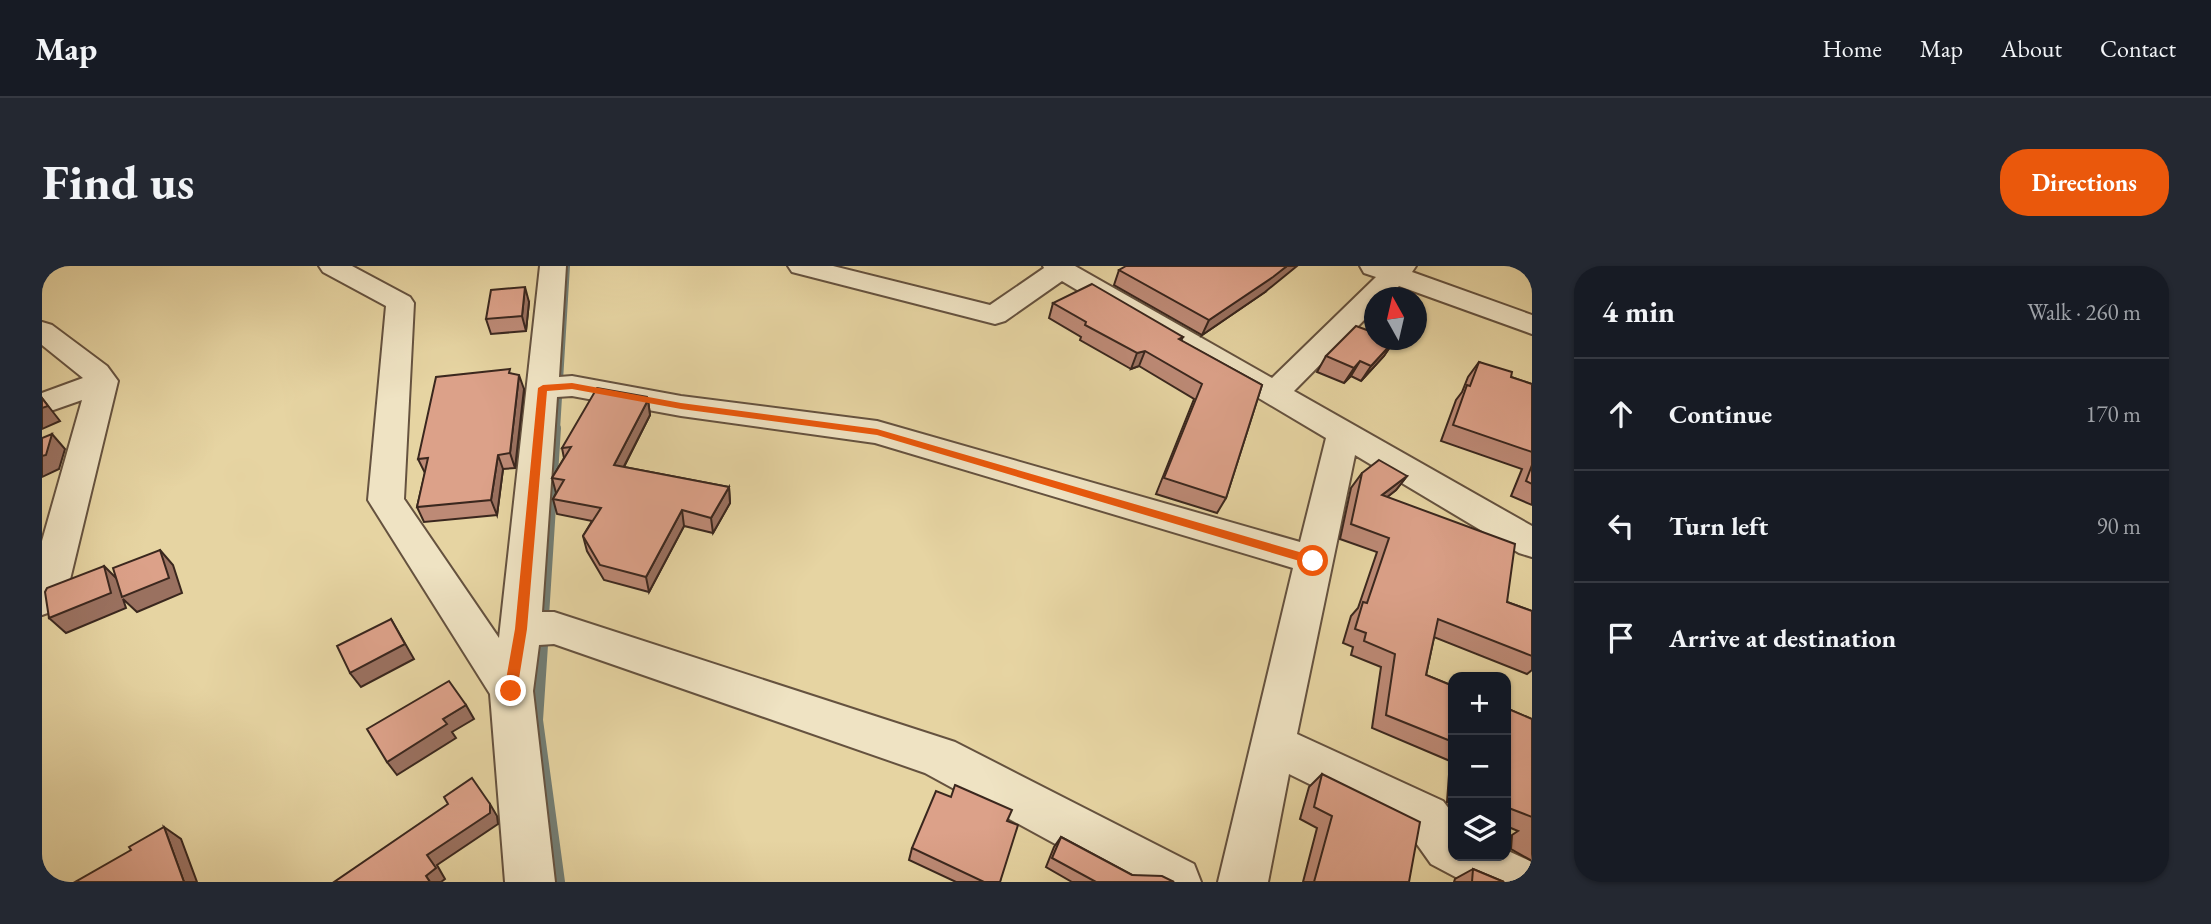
<!DOCTYPE html>
<meta charset="utf-8">
<style>
:root{--surface:#171b24;--page:#242831;--text:#f1f3f6;--muted:#9ea1a6;--line:#363941;--accent:#ea580c}
body{margin:0;font-family:"EB Garamond",serif;background:var(--page);color:var(--text)}
.controls{position:absolute;right:21px;bottom:21px;display:grid;overflow:hidden;border-radius:14px;box-shadow:0 2px 5px #0004}
.controls button{width:63px;height:63px;display:grid;place-items:center;padding:0;border:0;border-bottom:2px solid var(--line);background:var(--surface);color:var(--text);font:35px sans-serif}
.compass{position:absolute;left:1322px;top:21px;width:63px;height:63px;border-radius:50%;background:var(--surface);box-shadow:0 2px 5px #0004;rotate:352deg}
.stop{position:absolute;width:21px;height:21px;margin:-16px;border:5px solid #ea580c;border-radius:50%;background:#fff}
.stop.end{background:#ea580c;border-color:#fff;box-shadow:0 2px 7px #0008}
.list{margin:0;padding:0;list-style:none}
h2{display:flex;justify-content:space-between;align-items:center;height:91px;margin:0;padding:0 28px;font-size:30px}
h2 small{font-size:23px;font-weight:400;color:var(--muted)}
.list li{display:grid;grid-template-columns:46px 1fr auto;gap:21px;align-items:center;box-sizing:border-box;height:112px;padding:0 28px;border-top:2px solid var(--line)}
.list b{display:block;font-size:26px;white-space:nowrap}
.list em{font-size:23px;font-style:normal;color:var(--muted)}
.icon{flex:none;width:38px;height:38px;fill:none;stroke:currentColor;stroke-width:2;stroke-linecap:round;stroke-linejoin:round}
.map{position:relative;flex:none;width:1490px;height:616px;overflow:hidden;border-radius:28px}
header{display:flex;align-items:center;gap:42px;box-sizing:border-box;height:98px;padding:0 35px;background:var(--surface);border-bottom:2px solid var(--line)}
header strong{font-size:33px}
nav{display:flex;gap:38px;margin-inline-start:auto;font-size:24px}
.intro{display:flex;align-items:center;justify-content:space-between;box-sizing:border-box;height:168px;padding:0 42px}
h1{margin:0;font-size:49px}
.button{padding:18px 32px;border-radius:28px;background:var(--accent);color:#fff;font-size:24px;font-weight:700}
main{display:flex;gap:42px;padding:0 42px}
aside{flex:1;background:var(--surface);border-radius:28px;box-shadow:0 2px 5px #0004}
.map>svg:first-child{display:block}
.lines{fill:none;stroke-linecap:round;stroke-linejoin:round}
.stream-far2{stroke:#727d74;stroke-width:8}
.stream-far1{stroke:#727d74;stroke-width:10}
.stream{stroke:#727d74;stroke-width:12}
.minor-casing{stroke:#65523f;stroke-width:4}
.minor{fill:#efe3c3;fill-rule:evenodd}
.wall{fill:#bd8a76;stroke:#3a271e;stroke-width:2}
.shaded-wall{fill:#9a7160;stroke:#3a271e;stroke-width:2}
.building{fill:#dca189;stroke:#3a271e;stroke-width:2}
.route{fill:#ea580c}
</style>
<header>
<strong>Map</strong>
<nav><a>Home</a><a>Map</a><a>About</a><a>Contact</a></nav>
</header>
<div class="intro"><h1>Find us</h1><a class="button">Directions</a></div>
<main>
<div class="map">
<svg width="1490" height="616" viewBox="0 0 1490 616">
<rect width="100%" height="100%" fill="#e6d4a2"/>
<filter id="stains"><feTurbulence type="fractalNoise" baseFrequency=".00286" numOctaves="4"/><feColorMatrix values="0 0 0 0 .2 0 0 0 0 .09 0 0 0 0 .02 0 0 0 .5 -.17"/></filter>
<radialGradient id="worn" r=".72"><stop offset=".6" stop-color="#630" stop-opacity="0"/><stop offset="1" stop-color="#630" stop-opacity=".3"/></radialGradient>
<g class="lines">
<polyline class="stream-far2" points="514,164 524,0"/>
<polyline class="stream-far1" points="501,366 514,162"/>
<polyline class="stream" points="501,364 495,454 517,616"/>
<g class="minor-casing">
<g id="minor">
<polygon points="277,0 310,0 368,31 372,37 362,233 457,372 498,0 524,0 517,111 530,110 639,130 835,155 1258,276 1284,172 1020,15 963,55 953,58 750,6 746,0 791,0 948,39 1002,2 1001,0 1033,0 1230,112 1334,11 1322,7 1318,0 1374,0 1370,6 1490,49 1490,68 1357,20 1345,32 1332,32 1332,44 1252,125 1490,260 1490,291 1477,287 1313,189 1255,468 1401,535 1411,548 1411,590 1464,590 1464,584 1490,596 1490,616 1423,616 1389,598 1367,567 1247,508 1226,616 1176,616 1251,302 833,177 639,150 530,130 515,131 500,346 512,346 913,476 1152,598 1159,616 1083,616 883,507 512,378 497,379 491,425 513,616 463,616 448,428 326,234 344,40 281,6"/>
<polygon points="0,56 10,59 65,100 76,115 25,326 14,344 0,349 0,275 40,134 0,148 0,127 41,112 0,79"/>
</g>
</g>
<use href="#minor" class="minor"/>
</g>
<g class="wall">
<polygon points="1077,4 1223,26 1160,69 1072,19"/>
<polygon points="487,36 484,65 449,68 444,53"/>
<polygon points="1011,37 1141,71 1139,75 1220,119 1184,232 1175,247 1114,228 1152,133 1097,100 1089,103 1038,74 1039,71 1007,52"/>
<polygon points="1352,75 1342,90 1319,115 1309,110 1302,117 1275,106 1284,90"/>
<polygon points="1437,96 1469,111 1490,118 1490,239 1469,230 1480,203 1399,175 1414,134 1420,126 1426,111"/>
<polygon points="469,108 482,123 473,202 461,203 455,249 382,256 375,241 383,207 376,193"/>
<polygon points="606,134 608,149 582,201 687,221 688,237 671,267 642,260 607,326 562,314 545,285 541,270 550,255 515,248 511,233 514,227 510,212 522,192 520,182"/>
<polygon points="1320,207 1365,210 1354,224 1345,231 1465,336 1490,345 1490,404 1485,408 1392,371 1384,409 1411,420 1411,538 1405,536 1408,495 1330,462 1339,401 1309,389 1311,381 1301,377 1309,350 1316,342 1335,286 1298,273 1309,222"/>
<polygon points="1464,442 1490,453 1490,595 1469,583 1470,569 1476,565 1464,560"/>
<polygon points="1280,508 1367,616 1261,616 1275,562 1258,553 1267,521"/>
<polygon points="965,555 958,616 914,616 867,594 870,582"/>
<polygon points="1019,571 1090,609 1132,616 1030,616 1004,601 1012,581"/>
<polygon points="1431,603 1462,616 1412,616 1413,613"/>
<polygon points="1487,608 1490,616 1472,616"/>
</g>
<g class="shaded-wall">
<polygon points="1245,0 1255,0 1223,26 1160,69 1167,54"/>
<polygon points="483,21 487,36 484,65 480,50"/>
<polygon points="1352,75 1342,90 1319,115 1329,100"/>
<polygon points="1103,85 1097,100 1089,103 1095,87"/>
<polygon points="1318,95 1309,110 1302,117 1312,102"/>
<polygon points="477,109 482,123 473,202 468,187"/>
<polygon points="0,132 18,155 0,163"/>
<polygon points="606,134 608,149 575,214 572,199"/>
<polygon points="10,168 23,183 17,203 0,211 0,190"/>
<polygon points="456,189 461,203 455,249 449,234"/>
<polygon points="1365,210 1354,224 1329,244 1340,229"/>
<polygon points="687,221 688,237 671,267 669,252"/>
<polygon points="640,244 642,260 607,326 604,311"/>
<polygon points="118,284 131,299 140,327 95,346 81,333 84,342 24,367 7,352 62,300 77,315"/>
<polygon points="349,353 372,393 319,421 308,407"/>
<polygon points="424,439 432,453 410,466 414,472 355,509 345,496 401,453"/>
<polygon points="448,538 455,550 456,558 395,599 403,613 399,616 388,616 384,610 385,589"/>
<polygon points="122,561 139,573 155,616 142,616"/>
</g>
<g class="building">
<polygon points="1084,0 1245,0 1231,11 1167,54 1077,4"/>
<polygon points="1050,18 1141,71 1137,73 1220,119 1184,232 1122,212 1160,118 1103,85 1095,87 1043,59 1044,56 1011,37"/>
<polygon points="483,21 480,50 444,53 449,24"/>
<polygon points="1314,60 1333,67 1333,74 1348,74 1352,75 1329,100 1318,95 1312,102 1284,90"/>
<polygon points="1437,96 1470,106 1469,111 1490,118 1490,186 1411,159 1425,119 1428,120"/>
<polygon points="468,103 467,107 477,109 468,187 456,189 449,234 375,241 386,192 376,193 394,111"/>
<polygon points="555,122 605,131 606,134 572,199 687,221 669,252 640,244 604,311 558,299 541,270 559,242 511,233 522,214 510,212 529,181 520,182"/>
<polygon points="0,132 6,140 0,142"/>
<polygon points="10,168 4,189 0,190 0,172"/>
<polygon points="1337,194 1365,210 1340,229 1473,278 1465,336 1490,345 1490,390 1396,353 1384,409 1411,420 1411,476 1344,449 1353,388 1322,375 1324,367 1313,363 1321,336 1325,337 1347,272 1309,258 1320,207"/>
<polygon points="1490,199 1490,218 1484,215"/>
<polygon points="118,284 127,312 80,331 71,302"/>
<polygon points="62,300 69,327 7,352 3,326 5,322"/>
<polygon points="349,353 363,378 308,407 295,380"/>
<polygon points="407,415 424,439 401,453 405,458 345,496 325,463"/>
<polygon points="1464,442 1490,453 1490,551 1464,541"/>
<polygon points="1280,508 1378,556 1367,616 1272,616 1290,550 1272,541"/>
<polygon points="430,512 448,538 448,547 385,589 394,602 384,610 388,616 292,616 406,538 402,531"/>
<polygon points="913,519 970,544 965,555 976,559 958,616 942,616 870,582 894,525 909,531"/>
<polygon points="122,561 142,616 33,616 89,584 87,581"/>
<polygon points="1019,571 1090,609 1120,610 1132,616 1054,616 1010,592"/>
<polygon points="1431,603 1462,616 1430,616"/>
<rect x="1487" y="608" width="3" height="8"/>
</g>
<polygon class="route" points="530,117 639,137 835,163 1271,290 1277,295 1271,299 835,169 639,143 530,123 505,125 485,363 475,425 469,430 462,425 473,363 496,122 501,119"/>
<rect width="100%" height="100%" filter="url(#stains)"/>
<rect width="100%" height="100%" fill="url(#worn)"/>
</svg>
<div class="controls">
<button>+</button>
<button>−</button>
<button><svg class="icon" aria-label="layers" viewBox="0 0 24 24"><path d="M12 4l9 5-9 5-9-5zM3 14l9 5 9-5"/></svg></button>
</div>
<svg class="compass" viewBox="-18 -18 36 36"><path d="M0-13l5 13h-10z" fill="#e53935"/><path d="M0 13l5-13h-10z" fill="#9ea1a6"/></svg>
<div class="stop" style="left:1271px;top:295px"></div>
<div class="stop end" style="left:469px;top:425px"></div>
</div>
<aside>
<h2>4 min<small>Walk · 260 m</small></h2>
<ul class="list">
<li><svg class="icon" aria-label="ahead" viewBox="0 0 24 24"><path d="M12 20V5M6 11l6-6 6 6"/></svg><div><b>Continue</b></div><em>170 m</em></li>
<li><svg class="icon" aria-label="left" viewBox="0 0 24 24"><path d="M17 20v-9H6M10 6l-5 5 5 5"/></svg><div><b>Turn left</b></div><em>90 m</em></li>
<li><svg class="icon" aria-label="arrive" viewBox="0 0 24 24"><path d="M6 21V4h12l-3 4 3 4H6"/></svg><div><b>Arrive at destination</b></div></li>
</ul>
</aside>
</main>
